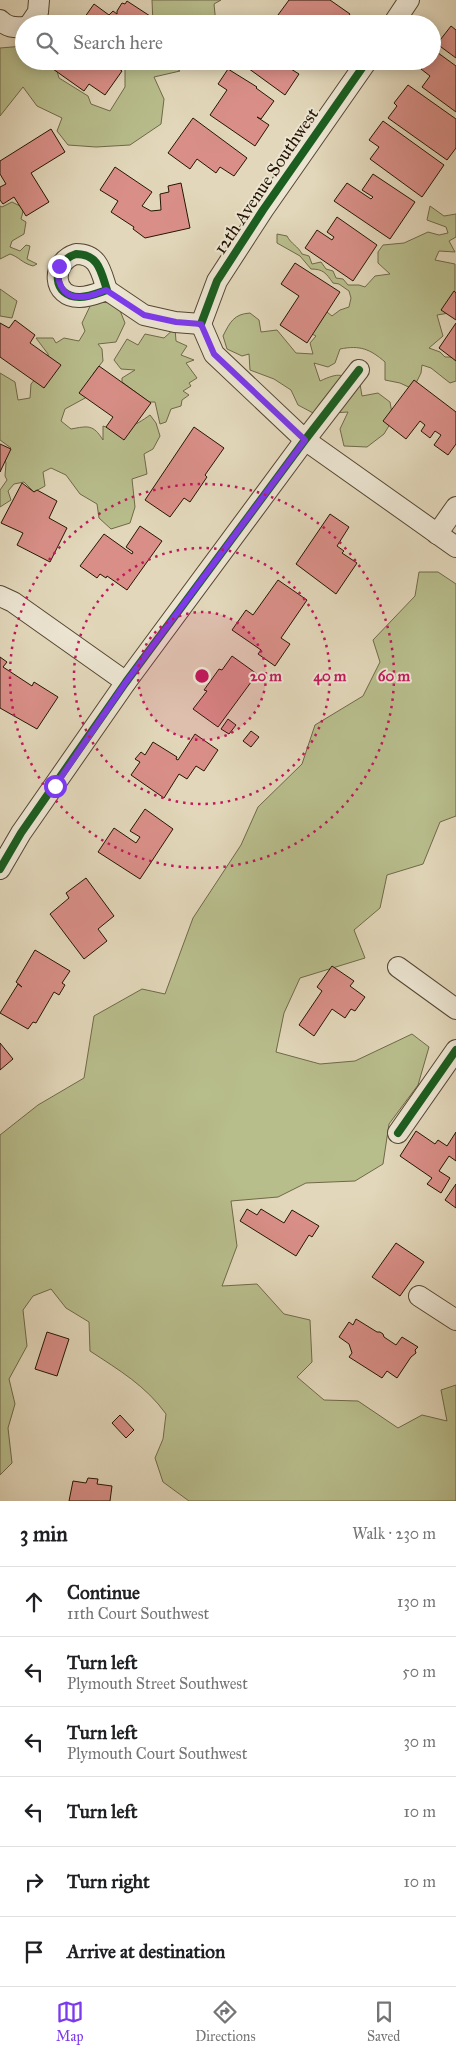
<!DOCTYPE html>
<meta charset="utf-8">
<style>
:root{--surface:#fff;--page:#f2f2f2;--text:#202124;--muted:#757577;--line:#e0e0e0;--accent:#7c3aed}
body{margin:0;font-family:"IM FELL Great Primer",serif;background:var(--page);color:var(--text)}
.stop{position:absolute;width:15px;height:15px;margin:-11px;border:4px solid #7c3aed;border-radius:50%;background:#fff}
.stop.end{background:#7c3aed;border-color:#fff;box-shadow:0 1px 5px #0008}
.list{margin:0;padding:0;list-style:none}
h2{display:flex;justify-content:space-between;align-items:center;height:65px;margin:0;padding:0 20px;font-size:21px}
h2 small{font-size:16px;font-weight:400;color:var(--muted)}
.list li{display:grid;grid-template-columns:32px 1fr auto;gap:15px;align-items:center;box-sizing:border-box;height:70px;padding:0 20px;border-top:1px solid var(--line)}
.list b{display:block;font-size:19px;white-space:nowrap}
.list p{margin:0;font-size:16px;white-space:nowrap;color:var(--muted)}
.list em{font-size:16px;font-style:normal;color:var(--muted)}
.icon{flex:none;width:28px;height:28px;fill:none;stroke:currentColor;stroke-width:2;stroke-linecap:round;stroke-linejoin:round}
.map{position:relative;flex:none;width:456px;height:1501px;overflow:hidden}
.search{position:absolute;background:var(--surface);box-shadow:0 2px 12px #0003;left:15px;right:15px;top:15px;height:55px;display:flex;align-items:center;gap:12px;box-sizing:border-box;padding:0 18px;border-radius:28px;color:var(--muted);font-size:19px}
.sheet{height:485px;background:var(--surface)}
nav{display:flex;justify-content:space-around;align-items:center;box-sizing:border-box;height:70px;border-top:1px solid var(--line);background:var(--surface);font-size:14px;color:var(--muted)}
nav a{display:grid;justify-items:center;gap:2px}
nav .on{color:var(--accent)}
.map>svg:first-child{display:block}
.green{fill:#b8bd8c;stroke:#6f6948}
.building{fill:#d98f88;stroke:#261504}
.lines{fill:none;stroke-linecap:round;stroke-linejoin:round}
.minor-casing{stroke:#554632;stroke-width:22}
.minor{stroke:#ece5d2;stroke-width:20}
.cycleway-casing{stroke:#ece5d2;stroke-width:11}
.cycleway{stroke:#1b5e20;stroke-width:8}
.route{stroke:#7c3aed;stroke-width:6}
.ring{fill:none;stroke:#c2185b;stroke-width:2.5;stroke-dasharray:2.5 5}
.labels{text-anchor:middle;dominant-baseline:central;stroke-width:4;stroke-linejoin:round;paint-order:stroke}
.street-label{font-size:18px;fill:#261504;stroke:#ece5d2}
.centre{fill:#c2185b;stroke:#ece5d2;stroke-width:2.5}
.ring-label{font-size:15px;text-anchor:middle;font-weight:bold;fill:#c2185b;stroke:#ece5d2;stroke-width:4;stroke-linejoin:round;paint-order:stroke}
</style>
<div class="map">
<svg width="456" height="1501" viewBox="0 0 456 1501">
<rect width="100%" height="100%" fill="#e2d7ba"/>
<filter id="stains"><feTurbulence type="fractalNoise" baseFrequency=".004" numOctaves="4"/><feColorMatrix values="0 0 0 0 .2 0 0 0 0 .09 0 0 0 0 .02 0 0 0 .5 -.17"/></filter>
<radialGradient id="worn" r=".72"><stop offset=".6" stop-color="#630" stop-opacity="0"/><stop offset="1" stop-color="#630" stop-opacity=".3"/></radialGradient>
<g class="green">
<polygon points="152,0 221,0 214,4 216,24 153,24"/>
<polygon points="24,46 24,61 54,61 59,78 88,96 91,104 110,111 125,87 125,65 128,61 172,61 170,65 180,71 154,77 164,99 161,124 130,145 96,147 68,145 57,131 62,118 37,106 23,87 0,116 0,48"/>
<path d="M12,202l12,6 -3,11 5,3 -2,12 -12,7 -2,6 10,4 6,-6 4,1 -3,13 10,5 -4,2c-11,-3 -14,-9 -23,-12l-10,5v-53l2,1z"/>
<path d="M430,206l14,10 12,-2v23l-7,4 6,11 -16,-1 -4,9 20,4v48l-18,3 6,21 -14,12 11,4 5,5h11v24l-6,2 -19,-15 -9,-3 -1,8 -8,16 -13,-6 -15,-3v-18c-15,-13 -25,-17 -45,-13l-5,14 -7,4 -14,-4 6,18c20,-9 21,-7 40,3l2,12 16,-3 12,9 3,17 -9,15 -17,13 -23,-1 -4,-17 8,-17 -33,2 -17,-9 -7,-15 -17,-11 -24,-9 -1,-16 -7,2 -15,-7 -4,-13c7,-14 11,-22 27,-23l9,7 2,12 16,-2 19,23 17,1 -3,-11 6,-7 -6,-3 13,-24 9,7 8,-6 9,-3 2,-9 -2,-7 -10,-7 -6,-1c-7,-10 -10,-14 -22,-14l-11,-13 -23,-13v-9l10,2c4,8 11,10 15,18l7,2 3,8 9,-2 5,7 7,2 3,7 7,1 5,6h11l6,2 10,-11 15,-2 -12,-11v-11l5,-7 21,-2 24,-11 11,3 9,-2 -2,-6 -19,-7z"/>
<polygon points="0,289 17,301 12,318 0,316"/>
<path d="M92,302l25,1 8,20 -9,19 -18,2 4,5 1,12 -10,13 5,17 -33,18 -4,12 10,8c17,-3 22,-5 32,11v-14c18,7 32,0 47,-11l6,8 4,13 -7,13 -9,5 3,20 -15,5 3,28 -5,16 -19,6 -12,-11 -2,-14 -17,-10 -14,-19 -15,-7 -8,4 2,14 -11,6 -10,-10 -10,2 -6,7 3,9 -11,7v-17l7,-10 -2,-4 1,-13 -5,-12 10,-3 -11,-8v-67l15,9 3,18 12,-2 1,-14 18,-21 -1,-9 -12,-16h17l3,5 8,-5 15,3 6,-10 -3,-8z"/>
<polygon points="175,328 176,341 187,346 181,355 194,360 186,363 197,378 189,383 191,386 183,391 189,395 182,400 181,406 171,409 166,422 160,424 155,402 149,402 122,382 122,378 135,370 121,369 114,360 127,339 138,345 145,334 164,338"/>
<path d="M419,572h19l18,12v232l-16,6 -17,42 -36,11 -7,33 -26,22 11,28 -65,20 -16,35 -8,39 44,12 35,-3 57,-27 17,13 -11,38 -29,39 -6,40 -28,17 -49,2 -28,14 -47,4 6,45 -15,40 35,-2 27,30 26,6 2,42 -15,15 27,23 34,1 40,27 24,-13 25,6 -6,-31 15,-5v116h-267l-26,-19 -8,-24 8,-19 3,-25c-20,-28 -47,-44 -76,-63l-1,-29 -23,-14 -15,-19 -18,7 -10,14 4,36 -18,33 6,25 -7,24 4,35 -12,12v-340l38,-30 46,-27 10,-62 48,-27 23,5 28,-76 48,-73 17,-38 44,-43 13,-39 48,-29 17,-34 -7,-22 42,-44z"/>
</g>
<g class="building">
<polygon points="289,0 330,0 350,14 343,24 290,24 278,15"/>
<polygon points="127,1 150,16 145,24 85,24 82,21 94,4 109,15 113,11 117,14 117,11 122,3 125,4"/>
<polygon points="451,26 456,30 456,58 437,44"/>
<polygon points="434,50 456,66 456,112 422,87 430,76 421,69 426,61 432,61 432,53"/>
<polygon points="59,61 108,61 122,71 105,95 89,84 84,91 53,69"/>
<polygon points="242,61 296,61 291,69 299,74 285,95 241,63"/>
<polygon points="228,69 257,87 256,88 274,101 261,119 257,117 269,125 255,146 210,115 227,90 218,84"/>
<polygon points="408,85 456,119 456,148 447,160 388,118 397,106 394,103"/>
<polygon points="193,118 247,158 234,176 220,167 216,173 197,159 190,169 168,153"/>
<polygon points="383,121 444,165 422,197 370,159 379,147 369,140"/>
<polygon points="51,129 65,152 31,173 49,202 26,216 14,197 3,204 0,200 0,187 6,184 0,174 0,161"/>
<polygon points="115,167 152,192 142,206 151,211 161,210 160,194 169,192 168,186 181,183 190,228 145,238 133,229 134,227 111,212 118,201 100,190"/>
<polygon points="373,174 415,202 390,239 334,201 347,183 371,199 373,197 362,190"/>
<polygon points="337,217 377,245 353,281 305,248 317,230 332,240 334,237 327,232"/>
<polygon points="295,263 340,292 307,343 280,325 299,296 281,284"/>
<polygon points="454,291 456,293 456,320 441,310"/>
<polygon points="15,320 35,335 30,343 61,365 44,388 0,357 0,323 9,328"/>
<polygon points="456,323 456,361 439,348"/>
<polygon points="99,366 151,403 124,440 106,427 113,417 79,393"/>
<polygon points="414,380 456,412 456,444 448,455 434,445 441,435 435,431 430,438 421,431 425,425 420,421 406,439 383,421"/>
<polygon points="194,427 224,448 205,475 207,477 190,502 184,498 170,517 145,500"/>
<polygon points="0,444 11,449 0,472"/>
<polygon points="22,483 34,492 37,490 57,501 49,518 67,528 50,562 17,545 23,533 1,523"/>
<polygon points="330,514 349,527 337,546 344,551 342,553 357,563 336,594 296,564"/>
<polygon points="140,526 162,541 127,590 107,576 106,578 100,574 97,578 80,566 104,534 132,554 133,552 126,547"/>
<polygon points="278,580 307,600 281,638 290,644 275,666 258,654 261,650 232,630 246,610 253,615"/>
<polygon points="232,656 257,674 218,727 193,709 207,691 204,690 219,669 222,670"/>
<polygon points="0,657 7,662 3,667 32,686 34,682 58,697 37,729 0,708"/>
<polygon points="228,719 236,725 229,734 221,729"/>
<polygon points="251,731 259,737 251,747 243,741"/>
<polygon points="195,734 218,750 204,771 196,766 187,779 179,774 164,798 131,775 140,762 135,759 141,752 145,755 153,742 177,757 176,759 178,760"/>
<polygon points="145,809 173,829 140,879 98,852 114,828 136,843 140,837 130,831"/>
<polygon points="86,878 114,916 98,929 107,941 84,959 50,914 69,898 66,893"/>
<polygon points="35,950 70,971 62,983 65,985 59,995 54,992 36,1023 33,1022 28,1029 0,1013 18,984 22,987 16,982"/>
<polygon points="332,966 354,981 350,986 365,997 355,1011 351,1009 345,1018 332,1009 314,1036 299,1025 322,991 317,987"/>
<polygon points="0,1043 13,1059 0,1070"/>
<polygon points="416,1131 435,1144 438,1140 447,1146 456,1132 456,1161 449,1156 439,1171 450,1178 441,1193 427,1184 432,1178 400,1156"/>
<polygon points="456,1184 456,1208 445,1200"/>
<polygon points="247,1209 257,1215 261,1209 284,1223 292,1210 319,1226 312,1237 309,1235 296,1256 240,1221"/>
<polygon points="396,1243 424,1262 400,1296 372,1277"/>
<polygon points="356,1319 377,1332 380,1332 383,1334 384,1337 396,1345 402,1337 418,1347 415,1350 416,1353 411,1357 397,1378 387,1371 382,1378 349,1357 352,1353 349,1344 339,1337 349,1322 353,1325"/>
<polygon points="47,1332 69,1339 57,1376 35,1369"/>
<polygon points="120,1415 134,1430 126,1438 112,1423"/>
<polygon points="88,1478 98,1479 97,1484 112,1486 110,1501 69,1501 73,1481 86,1483"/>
</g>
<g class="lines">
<g class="minor-casing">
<g id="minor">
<path d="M0,20c7,7 14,8 24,7"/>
<polyline points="30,24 38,12 39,0"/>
<polyline points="393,24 409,0"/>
<path d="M76,254c23,0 25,18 31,36 -9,3 -18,7 -27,7 -28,1 -30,-35 -4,-43z"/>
<polyline points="107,290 144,315 175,322 201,324"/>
<polyline points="201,324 214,354 305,440 456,547"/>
<polyline points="201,324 217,281 263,210 367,61"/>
<polyline points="437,534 456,507"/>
<polyline points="0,596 13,602 126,682"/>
<polyline points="0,869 21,833 126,682 305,440 359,370"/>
<polyline points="398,967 456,1009"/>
<polyline points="398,1133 456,1050"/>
<polyline points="419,1296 456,1320"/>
</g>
</g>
<use href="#minor" class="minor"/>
<g class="cycleway-casing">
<g id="cycleway">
<path d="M76,254c23,0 25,18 31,36 -9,3 -18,7 -27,7 -28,1 -30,-35 -4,-43z"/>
<polyline points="201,324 217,281 263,210 367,61"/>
<polyline points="0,869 21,833 126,682 305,440 359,370"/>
<polyline points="398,1133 456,1050"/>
</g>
</g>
<use href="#cycleway" class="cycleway"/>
</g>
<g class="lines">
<path class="route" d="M55,786l71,-104 179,-242 -91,-86 -13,-30 -25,-2 -32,-7 -38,-25c-8,3 -18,8 -27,7 -17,0 -23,-16 -20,-31"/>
</g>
<circle cx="202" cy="676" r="64" fill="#c2185b" fill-opacity=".12"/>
<g class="ring">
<circle cx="202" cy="676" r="64"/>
<circle cx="202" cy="676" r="128"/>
<circle cx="202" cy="676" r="192"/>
</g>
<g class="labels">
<g class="street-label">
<text transform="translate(266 181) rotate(-56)">12th Avenue Southwest</text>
</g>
</g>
<circle cx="202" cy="676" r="8" class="centre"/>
<g class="ring-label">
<text x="266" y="681">20 m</text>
<text x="330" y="681">40 m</text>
<text x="394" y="681">60 m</text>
</g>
<rect width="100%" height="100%" filter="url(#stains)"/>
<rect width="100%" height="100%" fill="url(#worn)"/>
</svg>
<div class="stop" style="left:55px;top:786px"></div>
<div class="stop end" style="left:59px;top:266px"></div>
<div class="search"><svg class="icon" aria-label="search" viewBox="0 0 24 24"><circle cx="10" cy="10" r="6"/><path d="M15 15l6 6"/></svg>Search here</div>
</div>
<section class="sheet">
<h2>3 min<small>Walk · 230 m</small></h2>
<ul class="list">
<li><svg class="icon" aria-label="ahead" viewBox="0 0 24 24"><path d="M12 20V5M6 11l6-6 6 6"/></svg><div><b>Continue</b><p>11th Court Southwest</p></div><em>130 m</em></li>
<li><svg class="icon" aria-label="left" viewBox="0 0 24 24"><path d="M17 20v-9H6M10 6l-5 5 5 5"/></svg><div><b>Turn left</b><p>Plymouth Street Southwest</p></div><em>50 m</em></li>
<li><svg class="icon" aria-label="left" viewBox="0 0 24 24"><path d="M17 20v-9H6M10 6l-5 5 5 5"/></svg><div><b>Turn left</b><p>Plymouth Court Southwest</p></div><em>30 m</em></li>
<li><svg class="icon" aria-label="left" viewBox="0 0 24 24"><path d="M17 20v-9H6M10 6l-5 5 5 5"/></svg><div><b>Turn left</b></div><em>10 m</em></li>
<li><svg class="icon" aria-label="right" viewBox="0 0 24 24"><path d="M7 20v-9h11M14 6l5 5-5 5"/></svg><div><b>Turn right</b></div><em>10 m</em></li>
<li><svg class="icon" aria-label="arrive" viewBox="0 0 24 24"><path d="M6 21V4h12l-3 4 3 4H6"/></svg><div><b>Arrive at destination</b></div></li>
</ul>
</section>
<nav>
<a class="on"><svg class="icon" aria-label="map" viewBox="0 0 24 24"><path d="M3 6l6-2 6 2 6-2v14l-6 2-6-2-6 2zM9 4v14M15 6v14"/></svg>Map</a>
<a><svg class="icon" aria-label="directions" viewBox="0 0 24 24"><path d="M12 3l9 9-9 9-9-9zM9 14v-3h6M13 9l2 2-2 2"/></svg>Directions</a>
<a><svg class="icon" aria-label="saved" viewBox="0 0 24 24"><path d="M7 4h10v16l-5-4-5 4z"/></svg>Saved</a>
</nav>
